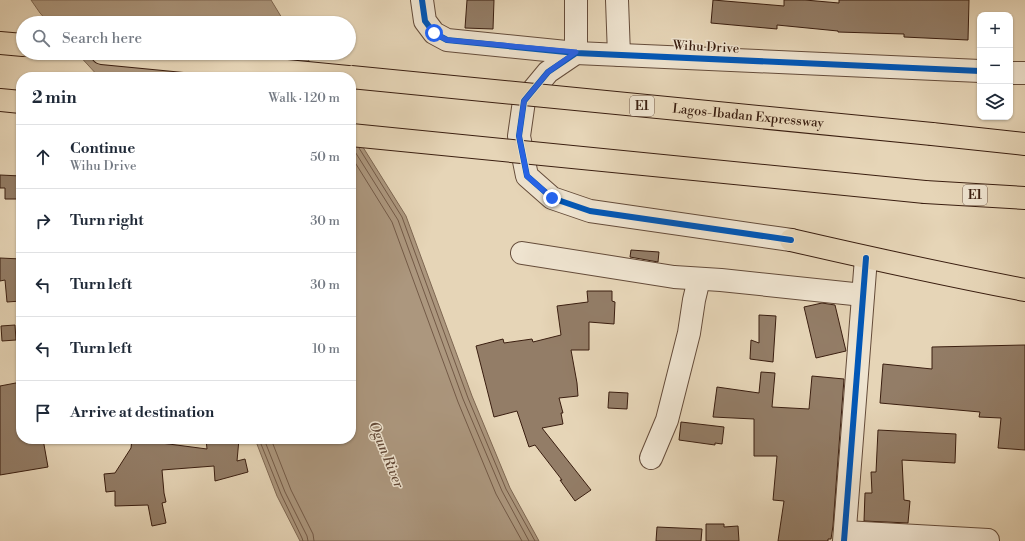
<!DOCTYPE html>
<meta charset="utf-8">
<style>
:root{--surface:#fff;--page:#f6f6f7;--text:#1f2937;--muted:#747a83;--line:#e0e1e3}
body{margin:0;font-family:"Libre Bodoni",serif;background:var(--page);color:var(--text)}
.controls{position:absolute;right:12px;top:12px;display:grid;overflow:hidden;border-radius:8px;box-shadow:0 1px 3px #0004}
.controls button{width:36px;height:36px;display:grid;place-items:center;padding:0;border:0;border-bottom:1px solid var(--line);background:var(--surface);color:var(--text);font:20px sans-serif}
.stop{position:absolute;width:12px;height:12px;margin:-9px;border:3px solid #2563eb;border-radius:50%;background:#fff}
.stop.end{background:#2563eb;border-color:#fff;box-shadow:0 1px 4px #0008}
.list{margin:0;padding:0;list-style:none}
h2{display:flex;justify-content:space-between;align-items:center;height:52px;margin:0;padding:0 16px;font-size:17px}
h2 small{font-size:13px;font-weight:400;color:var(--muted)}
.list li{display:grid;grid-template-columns:26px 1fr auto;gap:12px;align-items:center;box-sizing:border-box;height:64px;padding:0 16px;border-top:1px solid var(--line)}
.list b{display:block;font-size:15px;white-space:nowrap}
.list p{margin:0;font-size:13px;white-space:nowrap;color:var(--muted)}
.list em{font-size:13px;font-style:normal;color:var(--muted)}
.icon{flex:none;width:22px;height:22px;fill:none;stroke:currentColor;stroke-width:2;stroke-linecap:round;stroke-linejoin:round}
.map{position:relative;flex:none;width:1025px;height:541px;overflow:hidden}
.search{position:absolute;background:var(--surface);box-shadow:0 1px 3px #0004;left:16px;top:16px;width:340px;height:44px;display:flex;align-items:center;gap:10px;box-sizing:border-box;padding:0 14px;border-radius:22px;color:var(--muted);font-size:15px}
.panel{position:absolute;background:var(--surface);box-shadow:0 1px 3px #0004;left:16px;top:72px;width:340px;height:372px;border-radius:16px}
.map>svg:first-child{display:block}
.water{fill:#ac977e;stroke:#7e6752}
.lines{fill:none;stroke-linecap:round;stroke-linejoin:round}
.shore{stroke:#735a47;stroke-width:1}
.building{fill:#937d67;stroke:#3a1e10}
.minor-casing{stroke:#654c3a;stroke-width:24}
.major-casing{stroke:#3a1e10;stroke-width:24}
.highway-casing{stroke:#3a1e10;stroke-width:24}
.minor{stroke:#efe4d0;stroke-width:22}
.major{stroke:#e6d5b7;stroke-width:22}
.highway{stroke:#e6d5b7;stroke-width:22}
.highway-bridge-casing{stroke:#3a1e10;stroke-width:24;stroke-linecap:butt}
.highway-bridge{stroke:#e6d5b7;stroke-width:22}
.cycleway-casing{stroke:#efe4d0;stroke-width:8}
.cycleway{stroke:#0057b8;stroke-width:6}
.route{stroke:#2563eb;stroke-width:5}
.labels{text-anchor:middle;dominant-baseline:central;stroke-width:3;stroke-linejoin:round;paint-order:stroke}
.shield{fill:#efe4d0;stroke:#70594a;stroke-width:1}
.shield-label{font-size:12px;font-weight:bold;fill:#3a1e10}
.street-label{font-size:13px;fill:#3a1e10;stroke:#efe4d0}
.water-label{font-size:14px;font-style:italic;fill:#624836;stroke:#efe4d0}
</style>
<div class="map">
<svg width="1025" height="541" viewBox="0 0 1025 541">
<rect width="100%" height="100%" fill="#e6d5b7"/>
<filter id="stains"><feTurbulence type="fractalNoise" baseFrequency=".005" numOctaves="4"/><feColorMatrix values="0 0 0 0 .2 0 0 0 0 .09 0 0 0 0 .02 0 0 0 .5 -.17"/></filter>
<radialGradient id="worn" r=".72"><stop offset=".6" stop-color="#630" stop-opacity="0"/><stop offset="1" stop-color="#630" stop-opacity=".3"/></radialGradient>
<g class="water">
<polygon points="31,0 271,0 285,23 49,23 40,13"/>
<polygon points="77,53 304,53 319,77 99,77"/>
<polygon points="351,128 406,216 472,396 510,488 539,541 300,541 277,496 255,439 351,439"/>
</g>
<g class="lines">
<g class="shore">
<polyline points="352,147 398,220 463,399 502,491 529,541"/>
<polyline points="359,148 402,217 468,398 506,489 535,541"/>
<polyline points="351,156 392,222 458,402 496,494 522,541"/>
<polyline points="259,439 281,494 302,538 303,541"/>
<polyline points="264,439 285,492 307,536 308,541"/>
<polyline points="271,439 291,490 313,534 314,541"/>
</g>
</g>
<g class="building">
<polygon points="467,0 494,0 493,29 465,28"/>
<polygon points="713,0 784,6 784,0 805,0 839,3 839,0 969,0 968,40 904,37 904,34 838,32 838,31 777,25 777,29 711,23"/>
<polygon points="0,175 21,176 21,199 5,199 5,188 0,188"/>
<polygon points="631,250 659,252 658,262 630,257"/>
<polygon points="0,258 21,259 21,286 19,286 21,301 7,302 5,280 0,281"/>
<polygon points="587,291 612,291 612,301 615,302 614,324 589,322 589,350 571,350 577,383 578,396 559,398 563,413 561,413 563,424 542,428 591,490 575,501 560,480 562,480 535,445 529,447 517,411 494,417 476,346 503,339 504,343 532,339 533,342 561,335 557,306 588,302"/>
<polygon points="822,303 835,305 846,351 816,358 804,307"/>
<polygon points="759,315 776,316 773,362 750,359 751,340 759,343"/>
<polygon points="15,325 16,340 2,341 1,326"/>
<polygon points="1025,345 1025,450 998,448 1001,418 979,417 980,412 880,403 883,364 932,369 932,347"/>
<polygon points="761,372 775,373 772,407 809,409 812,376 844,379 833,526 831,539 828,539 828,541 778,541 784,501 773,500 777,456 754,456 754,419 713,417 717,387 759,393"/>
<polygon points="21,382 21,439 43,439 48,467 0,475 0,386"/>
<polygon points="609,392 628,393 627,409 608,408"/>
<polygon points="681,422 724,427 722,444 715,443 715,445 679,440"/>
<polygon points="878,430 956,434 955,463 902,460 904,500 910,501 908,523 864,521 865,493 872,493 871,472 876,472"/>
<polygon points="132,439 161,439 161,443 207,449 206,439 239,439 237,461 245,459 248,472 215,481 214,466 162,470 164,493 166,502 162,503 166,523 152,526 148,505 115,506 115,491 106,492 104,474 115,473 131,448"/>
<polygon points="706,524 724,524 724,527 738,526 739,541 706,541"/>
<polygon points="657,527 702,529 701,541 656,541"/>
</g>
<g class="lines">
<g class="minor-casing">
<g id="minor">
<polyline points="422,0 425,21 434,33 447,40 576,53 980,71"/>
<polyline points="576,0 576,53 548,72 524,101 519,136 527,176 552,198 590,211 791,240"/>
<polyline points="617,0 619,55"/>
<polyline points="1010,73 1025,73"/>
<polyline points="522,253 674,277 721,280 863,295"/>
<polyline points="651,458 667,420 689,333 694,300 699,279"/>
<polyline points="845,532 988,540"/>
<polyline points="844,541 866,258"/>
</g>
</g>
<g class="major-casing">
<path id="major" d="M791,240c78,18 156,35 234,50"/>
</g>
<g class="highway-casing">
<g id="highway">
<polyline points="0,43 23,45"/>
<polyline points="102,53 348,77"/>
<polyline points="0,100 21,102"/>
<polyline points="932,134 1025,144"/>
<polyline points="925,192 1025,198"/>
</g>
</g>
<use href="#minor" class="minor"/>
<use href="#major" class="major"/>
<use href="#highway" class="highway"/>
<g class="highway-bridge-casing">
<g id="highway-bridge">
<path id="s1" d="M351,77l581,57"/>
<polyline points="351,135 925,192"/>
</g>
</g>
<use href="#highway-bridge" class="highway-bridge"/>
<g class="cycleway-casing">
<g id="cycleway">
<polyline points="422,0 425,21 434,33 447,40 576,53 980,71"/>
<polyline points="576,53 548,72 524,101 519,136 527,176 552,198 590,211 791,240"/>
<polyline points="844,541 866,258"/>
</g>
</g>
<use href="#cycleway" class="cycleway"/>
</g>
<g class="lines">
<polyline class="route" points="434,33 447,40 576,52 548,72 524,101 519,136 527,176 552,198"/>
</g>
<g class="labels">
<g class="shield">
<rect x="630" y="96" width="24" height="20" rx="3"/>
<rect x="963" y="185" width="24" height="20" rx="3"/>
</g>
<g class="shield-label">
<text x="642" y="106">E1</text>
<text x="975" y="195">E1</text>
</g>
<g class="street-label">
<text transform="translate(706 47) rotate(3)">Wihu Drive</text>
<text stroke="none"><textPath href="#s1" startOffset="399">Lagos-Ibadan Expressway</textPath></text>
</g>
<g class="water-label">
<text transform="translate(386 455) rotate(68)">Ogun River</text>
</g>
</g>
<rect width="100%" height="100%" filter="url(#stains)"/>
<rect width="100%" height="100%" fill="url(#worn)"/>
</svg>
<div class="controls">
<button>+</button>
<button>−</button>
<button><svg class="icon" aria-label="layers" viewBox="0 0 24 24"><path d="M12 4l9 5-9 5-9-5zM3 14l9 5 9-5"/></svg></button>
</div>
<div class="stop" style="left:434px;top:33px"></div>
<div class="stop end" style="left:552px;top:198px"></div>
<div class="search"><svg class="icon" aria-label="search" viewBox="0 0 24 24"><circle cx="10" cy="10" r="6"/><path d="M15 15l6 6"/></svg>Search here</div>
<section class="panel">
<h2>2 min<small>Walk · 120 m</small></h2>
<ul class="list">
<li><svg class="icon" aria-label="ahead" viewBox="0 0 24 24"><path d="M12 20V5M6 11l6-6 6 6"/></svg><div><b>Continue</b><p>Wihu Drive</p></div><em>50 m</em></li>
<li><svg class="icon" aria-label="right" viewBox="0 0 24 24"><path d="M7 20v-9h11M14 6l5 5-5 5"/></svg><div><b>Turn right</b></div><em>30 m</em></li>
<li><svg class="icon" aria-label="left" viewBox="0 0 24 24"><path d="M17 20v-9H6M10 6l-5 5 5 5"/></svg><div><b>Turn left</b></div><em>30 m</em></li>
<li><svg class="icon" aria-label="left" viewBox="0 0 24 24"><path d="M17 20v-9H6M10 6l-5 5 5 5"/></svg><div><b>Turn left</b></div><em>10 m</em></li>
<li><svg class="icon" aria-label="arrive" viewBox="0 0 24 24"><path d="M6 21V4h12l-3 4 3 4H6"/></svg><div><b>Arrive at destination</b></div></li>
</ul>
</section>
</div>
